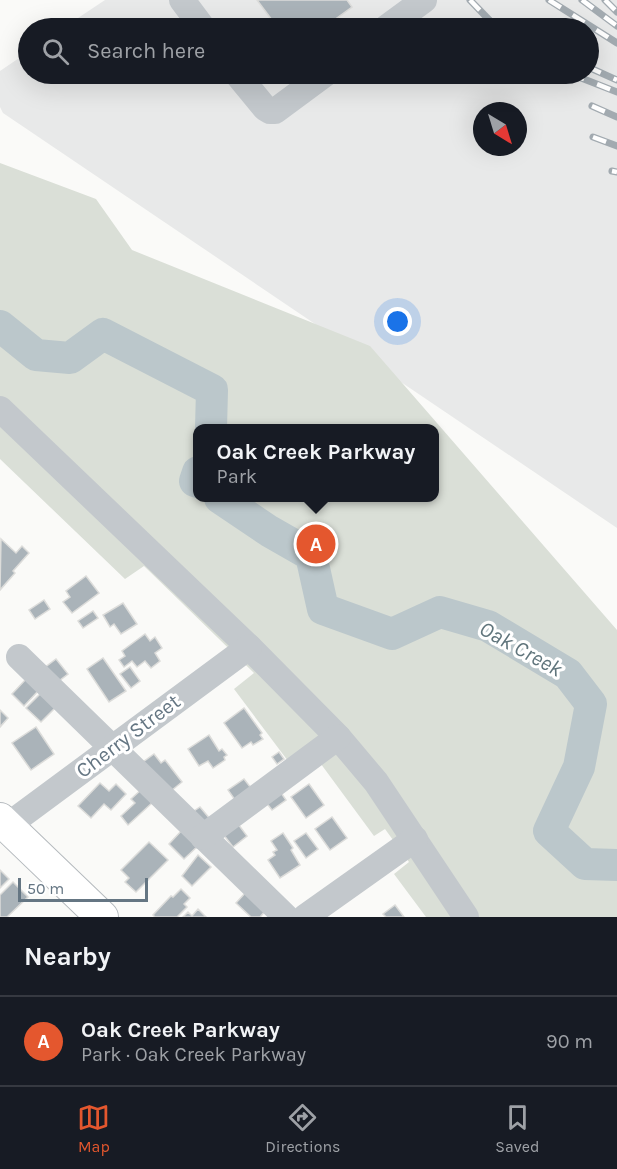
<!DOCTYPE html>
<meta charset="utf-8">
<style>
:root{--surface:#171b24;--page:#20242c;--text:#f1f3f6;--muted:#9ea1a6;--line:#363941;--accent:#e4572e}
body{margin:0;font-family:Karla,sans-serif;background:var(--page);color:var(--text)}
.compass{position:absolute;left:473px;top:102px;width:54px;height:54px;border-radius:50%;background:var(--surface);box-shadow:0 6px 24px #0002;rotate:142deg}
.scale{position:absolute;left:18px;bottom:15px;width:130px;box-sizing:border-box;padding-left:6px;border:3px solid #657683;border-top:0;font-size:16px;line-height:21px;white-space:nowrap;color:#657683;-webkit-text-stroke:4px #fff;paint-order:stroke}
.you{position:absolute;left:398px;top:322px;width:21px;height:21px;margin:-15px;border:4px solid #fff;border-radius:50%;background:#1a73e8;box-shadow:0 0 0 9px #1a73e833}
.badge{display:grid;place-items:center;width:39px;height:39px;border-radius:50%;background:var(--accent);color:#fff;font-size:20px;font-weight:700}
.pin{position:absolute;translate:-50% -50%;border:3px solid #fff;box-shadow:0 2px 6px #0006}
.popup{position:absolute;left:193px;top:424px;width:246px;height:78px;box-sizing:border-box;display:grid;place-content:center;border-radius:12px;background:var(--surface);filter:drop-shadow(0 2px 4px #0005);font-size:20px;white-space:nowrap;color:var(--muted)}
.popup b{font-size:22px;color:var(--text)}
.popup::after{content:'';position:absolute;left:50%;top:100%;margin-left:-12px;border:12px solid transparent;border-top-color:var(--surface)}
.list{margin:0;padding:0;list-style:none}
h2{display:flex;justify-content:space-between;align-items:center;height:78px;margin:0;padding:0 24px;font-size:26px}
h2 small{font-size:20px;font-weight:400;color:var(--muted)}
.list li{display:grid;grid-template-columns:39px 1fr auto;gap:18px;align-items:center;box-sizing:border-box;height:90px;padding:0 24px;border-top:2px solid var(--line)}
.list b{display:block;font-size:22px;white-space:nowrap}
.list p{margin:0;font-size:20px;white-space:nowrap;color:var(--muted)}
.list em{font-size:20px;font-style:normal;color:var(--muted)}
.icon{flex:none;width:33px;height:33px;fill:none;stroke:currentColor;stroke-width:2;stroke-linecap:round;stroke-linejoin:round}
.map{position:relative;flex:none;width:617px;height:917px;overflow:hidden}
.search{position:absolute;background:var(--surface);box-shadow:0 6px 24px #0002;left:18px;right:18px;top:18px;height:66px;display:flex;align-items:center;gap:15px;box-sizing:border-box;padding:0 21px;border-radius:33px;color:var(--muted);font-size:22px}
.sheet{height:168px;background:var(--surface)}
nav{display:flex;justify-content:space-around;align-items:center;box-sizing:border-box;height:84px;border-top:2px solid var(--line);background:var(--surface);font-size:16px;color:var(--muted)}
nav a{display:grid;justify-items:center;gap:3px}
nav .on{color:var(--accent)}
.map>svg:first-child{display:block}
.built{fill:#e8e9e9;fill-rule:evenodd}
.green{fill:#dadfd7;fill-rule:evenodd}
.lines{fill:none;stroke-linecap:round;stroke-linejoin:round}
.river{stroke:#bbc7cb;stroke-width:32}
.building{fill:#aab3b9;stroke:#dcdcda;stroke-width:1.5}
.major-casing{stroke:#b5babe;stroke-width:34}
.minor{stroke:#c3c8cc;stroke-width:26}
.major{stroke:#fff;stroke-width:32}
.rail-casing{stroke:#a2aab0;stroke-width:7}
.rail{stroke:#fff;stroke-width:4.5;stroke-dasharray:14;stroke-linecap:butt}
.labels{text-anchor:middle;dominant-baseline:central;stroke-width:6;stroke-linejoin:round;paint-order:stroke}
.street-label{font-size:21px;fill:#657683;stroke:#fff}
.water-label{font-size:22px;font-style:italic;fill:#60757c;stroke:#fff}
</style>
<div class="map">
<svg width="617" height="917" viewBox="0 0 617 917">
<rect width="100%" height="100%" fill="#fafaf8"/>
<path class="built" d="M105,0h512v528l-614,-415 -3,-6v-36l28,-19v22h560v-46h-525zM482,111h36v36h-36z"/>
<path class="green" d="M0,163l96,36 36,51 238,96 247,284v287h-191l-32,-43 15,-12 -24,-33 -11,7 -56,-76 -27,5 -57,-76 20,-16 -110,-107 -19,13 -125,-120zM198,428h236v70h-236z"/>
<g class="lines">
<g class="river">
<polyline points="0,326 36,355 70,358 103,334 212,390 211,428"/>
<polyline points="198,472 195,481 198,482"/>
<polyline points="220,498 269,531 311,555 323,609 392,634 440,612 488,626 568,674 591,704 579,767 549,831 585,864 617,865"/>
</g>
</g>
<g class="building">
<polygon points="257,0 347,0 352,7 323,28 278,28"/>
<polygon points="1,539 16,553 22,546 29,553 13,571 15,573 0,590"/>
<polygon points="86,576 99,593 72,613 63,602 70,597 66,591"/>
<polygon points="44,600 50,609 35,619 29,610"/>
<polygon points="123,603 137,624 121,634 114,624 110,627 103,615"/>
<polygon points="93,611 98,618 83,628 78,621"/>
<polygon points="145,634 150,641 155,637 162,648 155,653 160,661 151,668 145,661 137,667 132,661 124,667 119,660 125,656 122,651"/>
<polygon points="103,658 126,691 109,702 87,669"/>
<polygon points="56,659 68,674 51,687 40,671"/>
<polygon points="130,667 140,681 131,688 120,674"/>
<polygon points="27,678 39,690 24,706 12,694"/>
<polygon points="41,693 56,707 41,722 26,708"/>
<polygon points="244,708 262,733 260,735 263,739 253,745 251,742 242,748 224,723"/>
<polygon points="0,710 8,718 0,727"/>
<polygon points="36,727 54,754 31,770 12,743"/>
<polygon points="209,735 219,751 222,749 227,755 224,757 225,760 213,768 208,761 199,766 188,749"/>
<polygon points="279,752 284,759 277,764 272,757"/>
<polygon points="154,754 161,763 165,760 182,782 166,795 143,762"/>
<polygon points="244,779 251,788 235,800 228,790"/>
<polygon points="100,783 109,791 116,784 126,794 111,810 104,804 91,818 78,806"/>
<polygon points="309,784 324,805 306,818 291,797"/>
<polygon points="142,789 153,802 128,825 121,816 135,803 131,799"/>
<polygon points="279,790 286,800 272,810 265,801"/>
<polygon points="200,807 210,819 201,826 191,813"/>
<polygon points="332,817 347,838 330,850 315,829"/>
<polygon points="238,824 247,836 233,847 223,834"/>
<polygon points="184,828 200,844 184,859 169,844"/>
<polygon points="283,833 293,848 291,850 300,865 280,878 268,860 275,855 273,852 277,850 271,841"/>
<polygon points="306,833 318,849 306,858 294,841"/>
<polygon points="149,842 168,860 136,892 125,882 129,878 121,870"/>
<polygon points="198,855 211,867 192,886 182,876"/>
<polygon points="0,870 9,879 0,888"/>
<polygon points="13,882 28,897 7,917 0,917 0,895"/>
<polygon points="181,889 190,898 184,904 187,907 177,917 155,917 153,915 171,896 173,897"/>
<polygon points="247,891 267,909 260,917 251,917 236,903"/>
<polygon points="395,905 404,917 386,917 383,914"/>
<polygon points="198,909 206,917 183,917 188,912 192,916"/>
</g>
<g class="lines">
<g class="major-casing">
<polyline id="major" points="0,819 102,917"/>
</g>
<g class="minor">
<polyline points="182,0 203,28"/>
<polyline points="386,28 424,0"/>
<polyline points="237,74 265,108 270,111 275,111 325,74"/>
<polyline points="0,409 249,647 338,737 376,782 466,917"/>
<polyline points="19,657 286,917"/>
<polyline points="7,826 249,647"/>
<polyline points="203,837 338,737"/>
<polyline points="305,917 415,839"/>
</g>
<use href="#major" class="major"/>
<g class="rail-casing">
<g id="rail">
<polyline points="470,0 497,28"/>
<polyline points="549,0 617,43"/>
<polyline points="582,0 617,26"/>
<polyline points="605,0 617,12"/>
<polyline points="588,67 617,80"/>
<polyline points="571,74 617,92"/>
<polyline points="592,106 617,117"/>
<polyline points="593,137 617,146"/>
<polyline points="612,171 617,172"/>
</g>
</g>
<use href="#rail" class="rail"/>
</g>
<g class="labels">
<g class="street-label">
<text transform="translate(128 736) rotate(-37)">Cherry Street</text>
</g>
<g class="water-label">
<text transform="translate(521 649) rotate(29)">Oak Creek</text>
</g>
</g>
</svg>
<svg class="compass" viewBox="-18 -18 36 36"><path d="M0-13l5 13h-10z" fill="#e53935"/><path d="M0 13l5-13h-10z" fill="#9ea1a6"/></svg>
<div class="scale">50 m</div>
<div class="you"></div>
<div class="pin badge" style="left:316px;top:544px">A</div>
<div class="popup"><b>Oak Creek Parkway</b>Park</div>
<div class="search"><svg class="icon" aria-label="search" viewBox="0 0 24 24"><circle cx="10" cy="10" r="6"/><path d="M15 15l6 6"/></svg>Search here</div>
</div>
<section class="sheet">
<h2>Nearby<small></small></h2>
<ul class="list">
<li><span class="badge">A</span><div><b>Oak Creek Parkway</b><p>Park · Oak Creek Parkway</p></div><em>90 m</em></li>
</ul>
</section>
<nav>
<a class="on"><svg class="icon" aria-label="map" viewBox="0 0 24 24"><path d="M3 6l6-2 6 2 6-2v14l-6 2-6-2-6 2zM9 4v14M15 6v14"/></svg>Map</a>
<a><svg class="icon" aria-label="directions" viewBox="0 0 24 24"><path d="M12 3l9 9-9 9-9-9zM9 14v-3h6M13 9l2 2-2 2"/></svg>Directions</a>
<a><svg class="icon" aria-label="saved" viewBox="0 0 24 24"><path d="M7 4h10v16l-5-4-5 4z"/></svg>Saved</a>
</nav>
